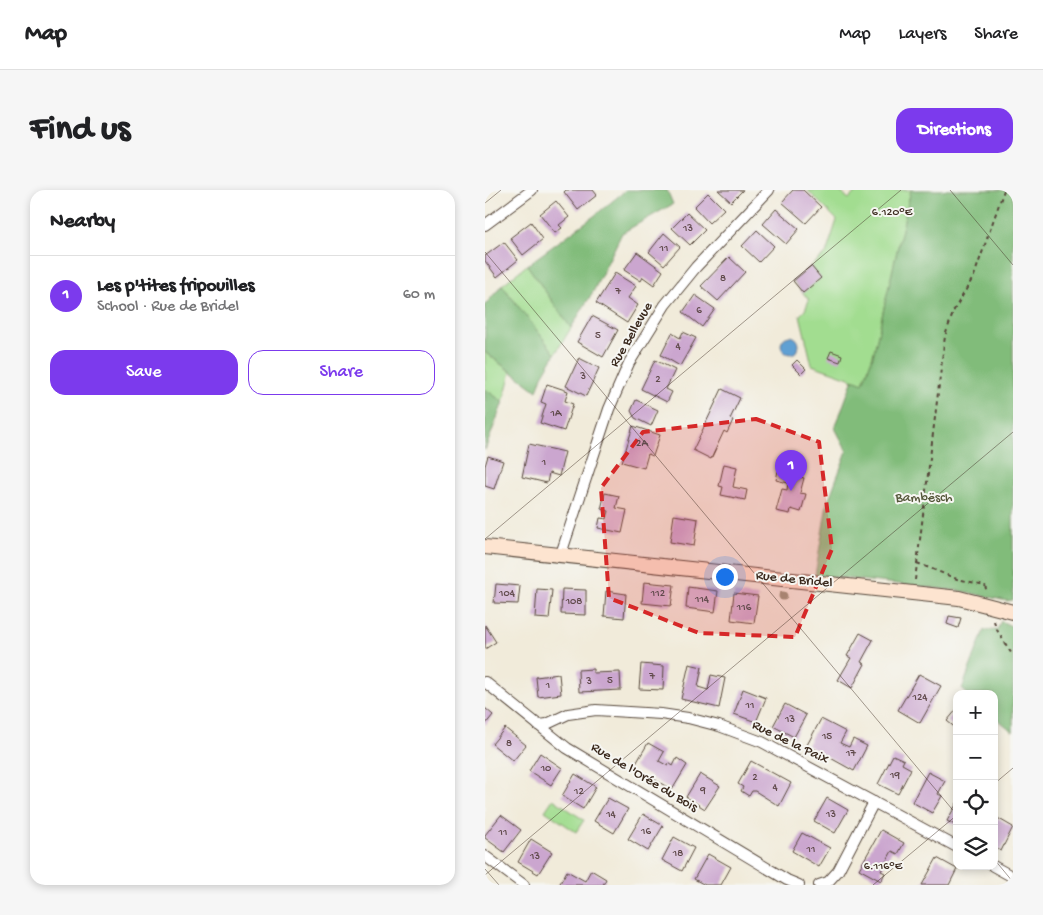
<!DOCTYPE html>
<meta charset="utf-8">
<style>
:root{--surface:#fff;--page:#f6f6f6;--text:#202124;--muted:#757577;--line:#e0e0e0;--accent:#7c3aed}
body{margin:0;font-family:"Gochi Hand",sans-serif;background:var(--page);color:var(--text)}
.controls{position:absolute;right:15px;bottom:15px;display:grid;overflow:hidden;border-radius:10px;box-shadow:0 2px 8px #0003}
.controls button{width:45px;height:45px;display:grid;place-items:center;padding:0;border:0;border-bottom:1px solid var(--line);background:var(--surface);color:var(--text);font:25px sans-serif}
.you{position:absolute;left:239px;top:386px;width:18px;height:18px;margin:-12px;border:4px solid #fff;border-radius:50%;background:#1a73e8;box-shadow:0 0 0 8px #1a73e833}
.badge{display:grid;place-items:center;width:32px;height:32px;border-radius:50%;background:var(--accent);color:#fff;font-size:16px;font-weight:700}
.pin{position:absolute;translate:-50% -41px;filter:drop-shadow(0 1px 2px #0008)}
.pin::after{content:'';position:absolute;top:26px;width:18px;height:15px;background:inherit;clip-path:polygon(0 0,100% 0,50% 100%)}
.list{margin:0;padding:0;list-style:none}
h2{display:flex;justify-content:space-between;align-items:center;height:65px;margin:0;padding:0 20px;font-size:21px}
h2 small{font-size:16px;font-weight:400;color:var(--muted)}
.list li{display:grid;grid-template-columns:32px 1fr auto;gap:15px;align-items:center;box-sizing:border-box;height:80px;padding:0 20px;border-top:1px solid var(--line)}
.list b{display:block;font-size:19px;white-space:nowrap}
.list p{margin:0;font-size:16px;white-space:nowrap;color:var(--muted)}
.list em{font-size:16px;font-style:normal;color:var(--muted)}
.actions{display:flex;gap:10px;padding:15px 20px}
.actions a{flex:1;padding:11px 0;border:1px solid var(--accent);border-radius:15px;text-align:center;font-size:18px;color:var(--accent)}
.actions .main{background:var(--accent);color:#fff}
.icon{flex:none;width:28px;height:28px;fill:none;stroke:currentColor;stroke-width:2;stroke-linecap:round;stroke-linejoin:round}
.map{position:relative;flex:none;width:528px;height:695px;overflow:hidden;border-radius:15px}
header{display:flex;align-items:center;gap:30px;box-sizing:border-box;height:70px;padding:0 25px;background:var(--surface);border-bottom:1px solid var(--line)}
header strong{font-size:24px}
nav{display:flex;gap:28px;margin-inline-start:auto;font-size:18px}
.intro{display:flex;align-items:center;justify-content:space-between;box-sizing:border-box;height:120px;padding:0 30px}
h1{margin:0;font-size:35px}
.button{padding:12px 22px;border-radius:15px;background:var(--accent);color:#fff;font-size:18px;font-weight:700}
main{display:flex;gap:30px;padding:0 30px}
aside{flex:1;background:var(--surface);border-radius:15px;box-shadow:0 2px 8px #0003}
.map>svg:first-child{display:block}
.green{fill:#a2dd90;stroke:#6e8457}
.forest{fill:#81bc7a;stroke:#5e734c}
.water{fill:#61a0d3;stroke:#4e6578}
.building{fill:#cba6cf}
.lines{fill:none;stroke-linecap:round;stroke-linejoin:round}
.minor-casing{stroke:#56473a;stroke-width:12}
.secondary-casing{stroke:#56473a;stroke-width:16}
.path{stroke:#56473a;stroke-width:2;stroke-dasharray:4 4;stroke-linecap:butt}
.minor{stroke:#fff;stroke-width:10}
.secondary{stroke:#fde4d0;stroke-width:14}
.tree{fill:#9b9a82}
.marked{fill:#d62828;fill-opacity:0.2;stroke:#d62828;stroke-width:4;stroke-dasharray:10 6;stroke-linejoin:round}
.ticks{fill:none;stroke:#3b2a1e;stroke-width:1;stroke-opacity:0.45}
.labels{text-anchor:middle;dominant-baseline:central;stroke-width:4;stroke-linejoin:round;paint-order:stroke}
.number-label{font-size:11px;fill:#5f494a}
.street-label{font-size:14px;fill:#3b2a1e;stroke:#f6f6f2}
.park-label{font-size:14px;fill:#55573a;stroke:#f6f6f2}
.ticks-label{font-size:12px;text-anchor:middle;fill:#3b2a1e;stroke:#f6f6f2;stroke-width:4;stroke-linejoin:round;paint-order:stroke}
</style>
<header>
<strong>Map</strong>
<nav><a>Map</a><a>Layers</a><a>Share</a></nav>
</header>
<div class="intro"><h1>Find us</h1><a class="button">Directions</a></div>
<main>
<aside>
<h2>Nearby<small></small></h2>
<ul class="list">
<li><span class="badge">1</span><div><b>Les p'tites fripouilles</b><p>School · Rue de Bridel</p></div><em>60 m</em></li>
</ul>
<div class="actions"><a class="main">Save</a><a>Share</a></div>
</aside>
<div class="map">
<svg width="528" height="695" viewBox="0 0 528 695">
<rect width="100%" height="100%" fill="#f6f6f2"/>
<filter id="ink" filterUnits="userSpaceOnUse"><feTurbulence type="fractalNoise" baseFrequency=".02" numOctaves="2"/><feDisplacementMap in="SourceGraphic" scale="10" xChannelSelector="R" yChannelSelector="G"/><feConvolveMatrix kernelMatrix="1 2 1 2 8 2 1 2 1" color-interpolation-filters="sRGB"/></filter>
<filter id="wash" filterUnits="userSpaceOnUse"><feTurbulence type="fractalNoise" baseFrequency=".0096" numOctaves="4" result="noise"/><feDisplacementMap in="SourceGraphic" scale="20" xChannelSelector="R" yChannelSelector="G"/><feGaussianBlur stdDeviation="1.12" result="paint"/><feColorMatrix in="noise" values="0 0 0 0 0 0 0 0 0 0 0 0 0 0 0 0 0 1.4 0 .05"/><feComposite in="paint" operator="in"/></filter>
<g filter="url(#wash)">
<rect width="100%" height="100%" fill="#f1ebda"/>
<g class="green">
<polygon points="322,0 353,0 364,9 372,0 426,0 388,166 378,193 327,175 315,125 320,120 324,110 308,91 341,64 352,30"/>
<polygon points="42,75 86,138 70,164 17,95"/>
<polygon points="0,162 26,182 18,212 0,199"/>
<polygon points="68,609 99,630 91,642 60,621"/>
</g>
<g class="forest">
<polygon points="141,0 182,0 188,14 137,43 109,100 86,138 42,75 109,26"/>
<polygon points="426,0 528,0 528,410 522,411 476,401 330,385 342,314 362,261 350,238 368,189 378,193 388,166"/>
<polygon points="17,95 70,164 57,186 52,201 0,162 0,115"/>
<polygon points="0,199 18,212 0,260"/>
<polygon points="516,431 528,437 528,542 509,526 509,504 482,504 477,499 499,440 512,440"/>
</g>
<circle class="water" cx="305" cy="155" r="9"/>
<g id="blocks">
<g class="building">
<polygon points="81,0 108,0 112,5 93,20 79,2"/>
<polygon points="233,0 258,0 246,12"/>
<polygon points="308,0 318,0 336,17 321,33 297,12"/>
<polygon points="223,3 239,19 224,33 209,17"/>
<polygon points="71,11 84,27 74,35 77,38 70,43 55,24"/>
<polygon points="291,19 314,39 301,54 278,34"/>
<polygon points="202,23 220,40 205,55 187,38"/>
<polygon points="46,32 58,49 38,65 25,48"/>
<polygon points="272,40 289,56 274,72 257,56"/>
<polygon points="179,43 195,57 179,75 164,62"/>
<polygon points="19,52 33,70 12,87 0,71 0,66"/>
<polygon points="152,62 178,81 169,95 158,87 156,91 139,80"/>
<polygon points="244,67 260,82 233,111 216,96"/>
<polygon points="326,76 336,88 318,103 308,91"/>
<polygon points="130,83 151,96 143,108 153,115 142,133 111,113"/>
<polygon points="210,105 230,119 217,137 198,122"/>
<polygon points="107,126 133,140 118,167 92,152"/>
<polygon points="198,142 211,148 195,176 176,165 187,143 195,148"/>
<polygon points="346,161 357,165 355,172 343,168"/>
<polygon points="94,168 114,178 101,206 81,196"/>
<polygon points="170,170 190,180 181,199 187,202 182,212 156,199"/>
<polygon points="312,170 321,179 316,184 307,175"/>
<polygon points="62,194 83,201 80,211 88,214 79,241 55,233 61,214 56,212"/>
<polygon points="237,199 255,208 245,229 248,230 242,243 239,241 226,269 208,260"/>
<polygon points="151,210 173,220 166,236 150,228 146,221"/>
<polygon points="148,236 175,245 168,266 163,264 159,278 137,272"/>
<polygon points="44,254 80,262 74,286 64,283 62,293 37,287"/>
<polygon points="3,266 18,271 9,299 0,296 0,276"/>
<polygon points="239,274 252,277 248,297 262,300 260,310 236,305 238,297 234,296"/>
<polygon points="293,281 319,288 315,303 321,304 316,322 306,319 305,324 291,321 297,299 302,300 303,293 291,290"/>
<polygon points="120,303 134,306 131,318 142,320 137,343 113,338 115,328 122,329 124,321 116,319"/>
<polygon points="189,325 213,329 209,356 185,352"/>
<polygon points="159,392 189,395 186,416 157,413"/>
<polygon points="11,394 35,396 33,414 9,413"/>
<polygon points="203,397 233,401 230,422 201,418"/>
<polygon points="52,399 67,400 64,429 50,428"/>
<polygon points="77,399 101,400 101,425 76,424"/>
<polygon points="121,401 141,404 139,428 119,426"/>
<polygon points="249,403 273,406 269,433 246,430"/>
<polygon points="464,426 476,428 473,438 462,434"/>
<polygon points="0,435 11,452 0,459"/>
<polygon points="375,443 388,450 376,472 380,474 367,498 353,490 366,468 362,466"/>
<polygon points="156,474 179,476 178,500 154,499"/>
<polygon points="204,474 217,477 213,497 223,500 226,485 240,488 234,518 196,509"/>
<polygon points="108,479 108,483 135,482 136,500 94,502 93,480"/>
<polygon points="74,484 76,504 53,507 51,487"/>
<polygon points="434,484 456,496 435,533 413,520"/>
<polygon points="258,499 281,508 271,532 249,524"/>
<polygon points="300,514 321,525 309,547 288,536"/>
<polygon points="0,518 8,525 0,535"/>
<polygon points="472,519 472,539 462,531"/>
<polygon points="336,529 361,542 355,553 364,557 368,549 382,556 369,581 322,555"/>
<polygon points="20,538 41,555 28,571 7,554"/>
<polygon points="163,553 179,562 174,571 183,576 184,573 188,576 192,568 202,575 187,600 149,577"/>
<polygon points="55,563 77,578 66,595 44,581"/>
<polygon points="408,565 419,570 417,574 426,579 413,604 393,594"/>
<polygon points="266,571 306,593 294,616 270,601 267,601 264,606 256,601 258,597 253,594"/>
<polygon points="443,582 460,591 453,604 457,606 447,623 427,612"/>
<polygon points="90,584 111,597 98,619 77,606"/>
<polygon points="215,584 235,596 220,619 201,607"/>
<polygon points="123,608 143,619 129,643 109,631"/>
<polygon points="342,608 363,620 350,643 329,631"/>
<polygon points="472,613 472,636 462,631"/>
<polygon points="158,624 178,636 163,661 143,649"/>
<polygon points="16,625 36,640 19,662 0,648 0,645"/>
<polygon points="509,626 528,637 516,661 509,657"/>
<polygon points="396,640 419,653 413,664 407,661 396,681 400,683 396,691 374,679"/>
<polygon points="317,643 345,658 334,677 307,661"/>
<polygon points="189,647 209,658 197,681 177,670"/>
<polygon points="46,649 67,662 53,684 33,672"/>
<polygon points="223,664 246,677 236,695 220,695 209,689"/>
<polygon points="452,668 472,679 464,695 437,695"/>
<polygon points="106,680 121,689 118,695 74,695 82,681 100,691"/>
</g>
</g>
</g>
<g filter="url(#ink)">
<use href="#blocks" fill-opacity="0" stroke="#56473a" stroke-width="1"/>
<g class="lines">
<g class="minor-casing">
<g id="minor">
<polyline points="0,35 47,0"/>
<polyline points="76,364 124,219 144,173 180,115 211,77 284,0"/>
<polyline points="0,492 82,558 302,690 314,695"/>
<polyline points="53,535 62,534 83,524 111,520 176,524 203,528 234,536 277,552 472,657"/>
<polyline points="0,666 39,695"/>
<polyline points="508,676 528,687"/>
<polyline points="334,695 343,692 353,681 389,612"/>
</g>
</g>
<g class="secondary-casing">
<polyline id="secondary" points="0,357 474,408 528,422"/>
</g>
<g class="path">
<polyline points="432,373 472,389 500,395 502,403"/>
<polyline points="430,390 460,146 469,120 489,86 519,0"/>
<polyline points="509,431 512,440 528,466"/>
</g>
<use href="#minor" class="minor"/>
<use href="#secondary" class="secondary"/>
</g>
<circle class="tree" cx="298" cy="406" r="4.5"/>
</g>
<path class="marked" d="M271,229l63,23 13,107 -37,88 -96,-4 -90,-35 -8,-110 42,-56z"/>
<path class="ticks" d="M465,0l63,75M0,13l16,-13M0,62l472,563M0,349l416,-349M509,594l19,-16M509,669l19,23M0,679l14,16M0,685l528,-443M388,695l84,-70"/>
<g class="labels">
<g class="number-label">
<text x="203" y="39">13</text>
<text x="179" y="59">11</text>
<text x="238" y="89">8</text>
<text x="133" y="102">7</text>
<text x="214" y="121">6</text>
<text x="113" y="146">5</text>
<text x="193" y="157">4</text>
<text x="98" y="187">3</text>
<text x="173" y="190">2</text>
<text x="71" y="224">1A</text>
<text x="157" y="254">2A</text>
<text x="59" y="273">1</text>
<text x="22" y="404">104</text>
<text x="173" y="404">112</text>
<text x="217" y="410">114</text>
<text x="89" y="412">108</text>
<text x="259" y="418">116</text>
<text x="167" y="487">7</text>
<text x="125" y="491">5</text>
<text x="104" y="492">3</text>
<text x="63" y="496">1</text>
<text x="435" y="508">124</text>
<text x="265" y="516">11</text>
<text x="305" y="530">13</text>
<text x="342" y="547">15</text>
<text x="24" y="554">8</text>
<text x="366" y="564">17</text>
<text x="61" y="579">10</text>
<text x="410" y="586">19</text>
<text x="270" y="588">2</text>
<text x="290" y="598">4</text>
<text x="218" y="601">9</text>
<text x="94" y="602">12</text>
<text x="126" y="625">14</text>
<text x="346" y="625">13</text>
<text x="161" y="642">16</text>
<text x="18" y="643">11</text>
<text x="326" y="660">11</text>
<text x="193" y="664">18</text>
<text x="50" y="667">13</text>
</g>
<g class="street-label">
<text transform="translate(147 145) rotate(-60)">Rue Bellevue</text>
<text transform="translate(309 390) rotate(6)">Rue de Bridel</text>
<text transform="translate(305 553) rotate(26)">Rue de la Paix</text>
<text transform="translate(159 588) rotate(31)">Rue de l'Orée du Bois</text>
</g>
<g class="park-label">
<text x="439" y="308">Bambësch</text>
</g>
</g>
<g class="ticks-label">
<text x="407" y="25">6.120°E</text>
<text x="398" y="679">6.116°E</text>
</g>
</svg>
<div class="controls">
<button>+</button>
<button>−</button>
<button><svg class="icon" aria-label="locate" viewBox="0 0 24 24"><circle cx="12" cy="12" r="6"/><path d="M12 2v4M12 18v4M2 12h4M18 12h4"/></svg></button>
<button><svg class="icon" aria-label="layers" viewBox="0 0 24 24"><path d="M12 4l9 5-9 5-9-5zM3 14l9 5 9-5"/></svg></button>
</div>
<div class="you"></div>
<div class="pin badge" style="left:306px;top:301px">1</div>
</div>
</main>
